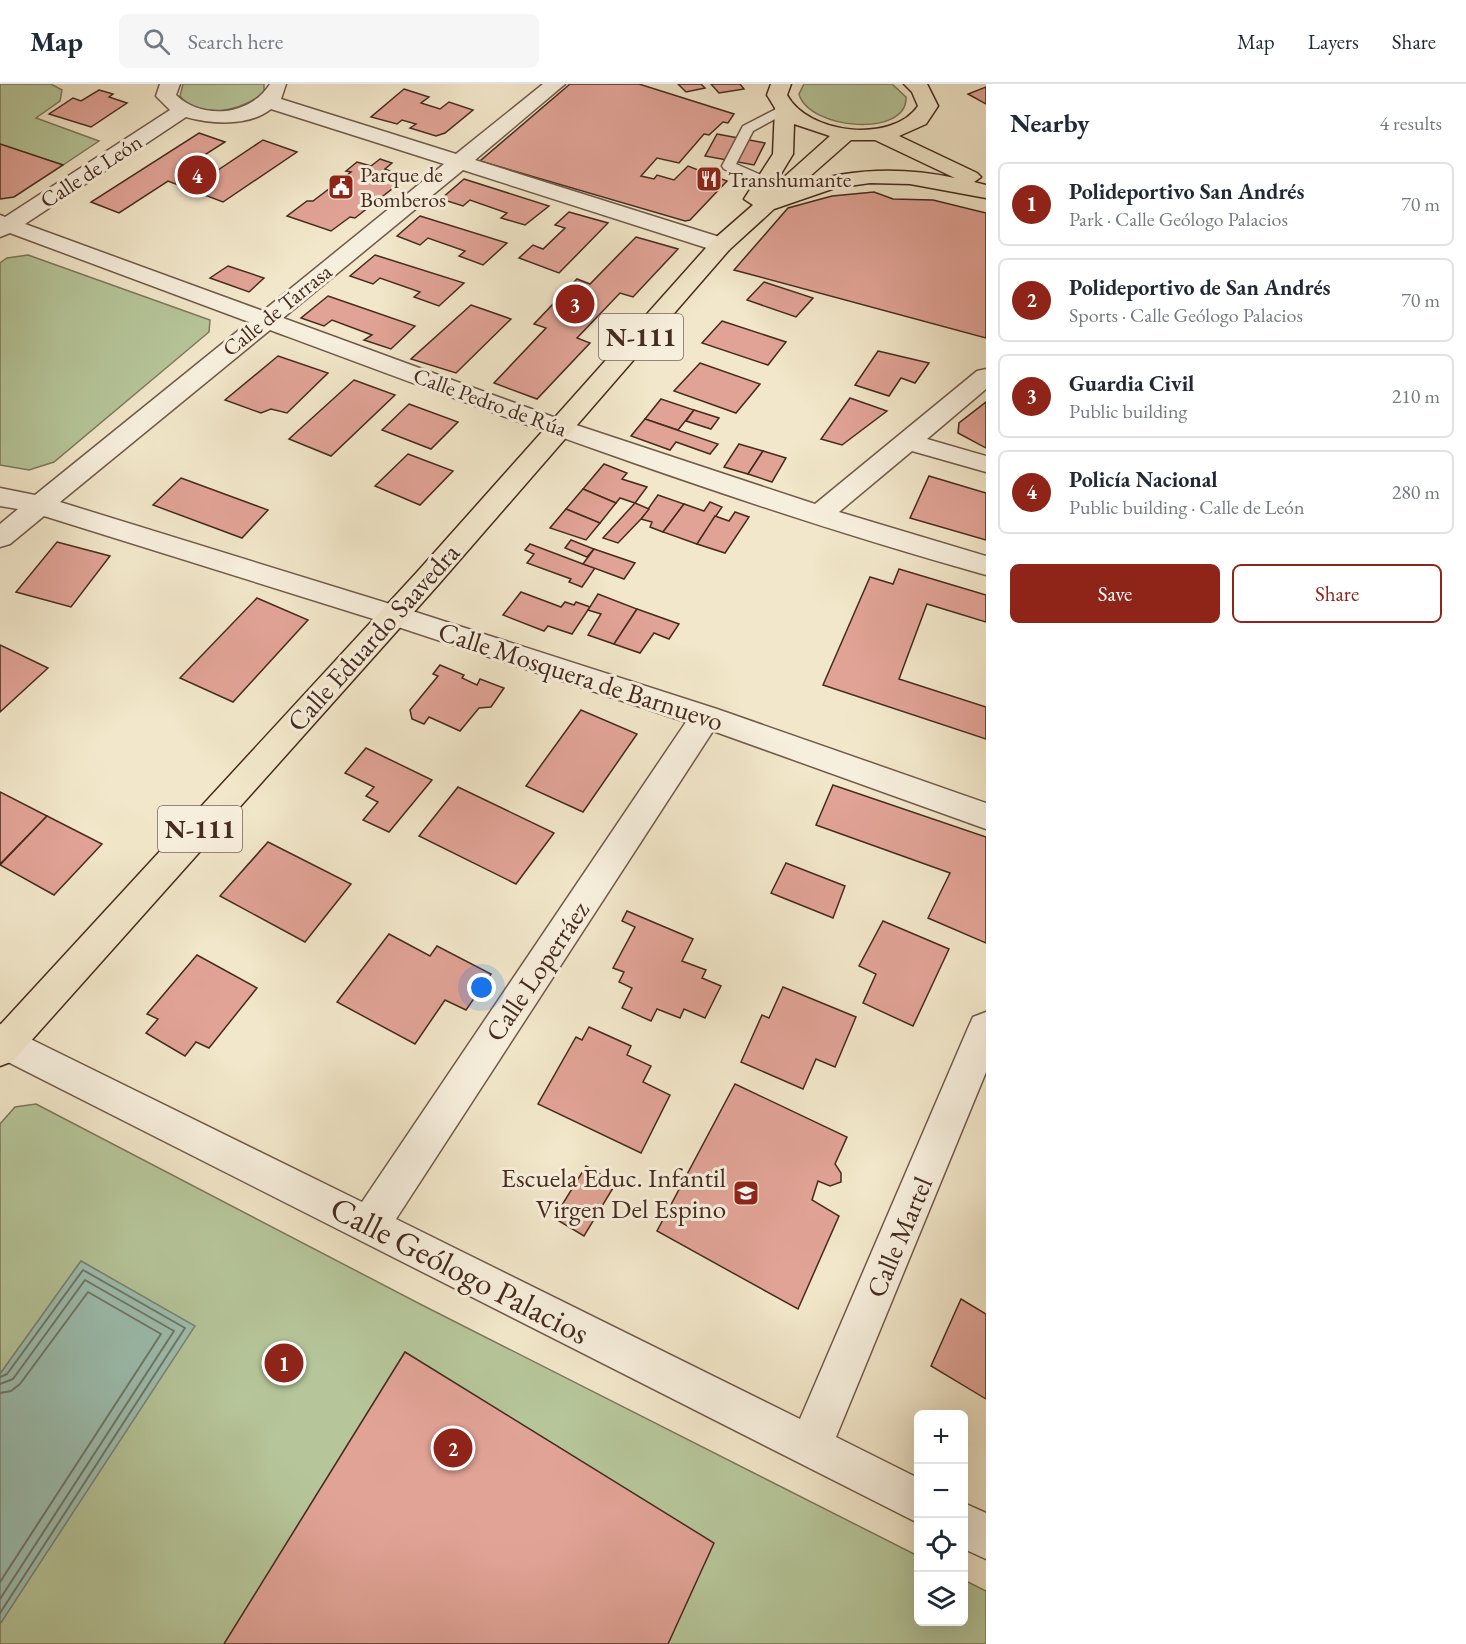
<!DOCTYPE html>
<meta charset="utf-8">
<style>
:root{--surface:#fff;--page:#f6f6f7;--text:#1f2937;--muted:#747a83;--line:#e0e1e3;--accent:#8f2418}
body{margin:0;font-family:"EB Garamond",serif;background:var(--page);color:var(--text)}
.controls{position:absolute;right:18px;bottom:18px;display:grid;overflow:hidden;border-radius:9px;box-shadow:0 6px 24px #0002}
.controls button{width:54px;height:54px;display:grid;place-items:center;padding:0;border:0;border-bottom:2px solid var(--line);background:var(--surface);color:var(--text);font:30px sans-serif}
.you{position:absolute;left:482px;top:904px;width:21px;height:21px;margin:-15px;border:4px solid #fff;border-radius:50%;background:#1a73e8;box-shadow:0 0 0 9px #1a73e833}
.badge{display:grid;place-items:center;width:39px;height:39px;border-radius:50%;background:var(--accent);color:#fff;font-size:20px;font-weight:700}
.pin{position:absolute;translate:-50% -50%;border:3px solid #fff;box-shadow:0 2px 6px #0006}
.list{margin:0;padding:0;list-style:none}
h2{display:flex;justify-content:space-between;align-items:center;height:78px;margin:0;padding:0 24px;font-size:26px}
h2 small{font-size:20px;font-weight:400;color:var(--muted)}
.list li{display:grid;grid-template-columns:39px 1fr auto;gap:18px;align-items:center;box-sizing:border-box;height:84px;margin:0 12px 12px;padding:0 12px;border:2px solid var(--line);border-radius:9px}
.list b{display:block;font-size:22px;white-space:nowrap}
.list p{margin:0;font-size:20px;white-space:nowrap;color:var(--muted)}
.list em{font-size:20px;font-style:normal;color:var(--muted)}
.actions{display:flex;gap:12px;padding:18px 24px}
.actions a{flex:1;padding:14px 0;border:2px solid var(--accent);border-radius:9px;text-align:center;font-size:21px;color:var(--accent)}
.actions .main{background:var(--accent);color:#fff}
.icon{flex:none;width:33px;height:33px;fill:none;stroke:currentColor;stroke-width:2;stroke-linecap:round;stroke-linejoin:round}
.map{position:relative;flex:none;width:986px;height:1560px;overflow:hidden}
header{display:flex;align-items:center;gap:36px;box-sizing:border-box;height:84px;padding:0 30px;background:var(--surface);border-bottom:2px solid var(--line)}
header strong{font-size:28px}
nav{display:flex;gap:33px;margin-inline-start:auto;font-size:21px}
.search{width:420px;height:54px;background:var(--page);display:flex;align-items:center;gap:15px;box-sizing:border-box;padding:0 21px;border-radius:9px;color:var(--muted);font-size:22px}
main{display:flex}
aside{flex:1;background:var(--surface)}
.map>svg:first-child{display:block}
.green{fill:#b6c69a;stroke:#7e785c;stroke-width:1.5}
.water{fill:#9cc0b2;stroke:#7a8477;stroke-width:1.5}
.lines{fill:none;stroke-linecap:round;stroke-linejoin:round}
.shore{stroke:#717668;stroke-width:2}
.building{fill:#e1a396;stroke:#462b1e;stroke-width:1.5}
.lane-casing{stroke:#715a49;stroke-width:3}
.street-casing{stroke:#715a49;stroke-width:3}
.primary-casing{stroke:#462b1e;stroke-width:3}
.lane{fill:#f7efdd;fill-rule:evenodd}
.street{fill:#f7efdd;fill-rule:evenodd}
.primary{fill:#f2e7ca;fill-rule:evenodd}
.labels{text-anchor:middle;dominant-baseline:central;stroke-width:6;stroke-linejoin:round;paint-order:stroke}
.far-street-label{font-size:22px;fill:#462b1e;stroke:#f7efdd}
.far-poi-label{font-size:22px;fill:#462b1e;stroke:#f7efdd;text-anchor:start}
.shield{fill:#f7efdd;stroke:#7b6657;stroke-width:1.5}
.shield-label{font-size:26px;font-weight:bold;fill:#462b1e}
.street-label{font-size:27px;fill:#462b1e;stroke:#f7efdd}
.poi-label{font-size:27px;fill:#462b1e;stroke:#f7efdd;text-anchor:end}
.near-street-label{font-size:33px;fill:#462b1e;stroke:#f7efdd}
</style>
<header>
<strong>Map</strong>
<div class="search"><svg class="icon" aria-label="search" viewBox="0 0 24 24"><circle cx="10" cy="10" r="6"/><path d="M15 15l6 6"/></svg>Search here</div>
<nav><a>Map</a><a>Layers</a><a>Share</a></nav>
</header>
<main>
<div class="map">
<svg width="986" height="1560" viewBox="0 0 986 1560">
<rect width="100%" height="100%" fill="#f2e7ca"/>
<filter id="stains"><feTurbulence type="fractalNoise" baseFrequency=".00333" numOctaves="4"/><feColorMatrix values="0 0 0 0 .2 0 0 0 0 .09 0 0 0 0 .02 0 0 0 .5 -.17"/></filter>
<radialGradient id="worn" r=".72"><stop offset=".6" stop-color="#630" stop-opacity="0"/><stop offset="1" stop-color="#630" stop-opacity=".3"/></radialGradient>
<g class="green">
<polygon points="0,0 51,0 62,6 60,17 36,34 99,57 63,81 0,60"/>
<path d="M183,0h81v9c-22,16 -64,30 -84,3z"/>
<path d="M804,0h88l14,13c2,41 -97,33 -107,-3z"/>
<polygon points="28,171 210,236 209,248 54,378 29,386 0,381 0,179 7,174"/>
<polygon points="36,1020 420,1220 918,1472 918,1538 964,1538 964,1496 986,1507 986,1560 668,1560 405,1268 224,1560 0,1560 0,1540 194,1242 81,1177 0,1290 0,1040 15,1023"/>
</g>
<polygon class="water" points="81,1177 195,1242 0,1540 0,1290"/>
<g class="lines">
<g class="shore">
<polyline points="0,1293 7,1290 83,1186 185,1244 0,1529"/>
<polyline points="0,1300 13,1295 85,1196 174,1247 0,1515"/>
<polyline points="0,1309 11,1307 20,1300 88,1208 161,1250 0,1498"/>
</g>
</g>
<g class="building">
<polygon points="570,0 639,0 734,30 728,39 723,38 709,51 704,50 679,79 657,74 641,92 654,95 657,91 674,96 688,82 727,97 690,136 685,137 480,77"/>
<polygon points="678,0 701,0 705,4 686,8"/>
<polygon points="711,0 740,0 744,5 719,9"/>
<polygon points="986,3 986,20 968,10"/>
<polygon points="404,5 429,13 421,19 440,25 449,18 473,26 445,49 436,52 410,44 416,40 402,36 397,40 371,33"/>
<polygon points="99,6 113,10 109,13 127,19 91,43 49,30 73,14 81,17"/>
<polygon points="199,49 225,58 195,77 218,86 263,56 297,68 223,118 168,97 119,129 91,118"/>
<polygon points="717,50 765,59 754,81 705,72"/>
<polygon points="0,60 63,81 14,113 0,115"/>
<polygon points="380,75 392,79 385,85 390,87 380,96 397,101 355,134 350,133 331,147 287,132 307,117 313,117 351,88 346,87 357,78 371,82"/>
<polygon points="464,95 549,122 525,141 501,134 507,129 470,116 463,122 441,115"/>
<polygon points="874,108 893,115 933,116 986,129 986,254 734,186 788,124 832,112"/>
<polygon points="569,128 608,139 559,189 519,174 533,161 543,165 565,144 555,141"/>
<polygon points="420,132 507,159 483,181 459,172 465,167 428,154 420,161 397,152"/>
<polygon points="636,153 678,165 633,213 620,209 577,254 590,259 537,315 494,299 546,244 534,240 577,195 590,200"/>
<polygon points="375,171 464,199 439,222 414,213 420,208 380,194 373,200 350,192"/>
<polygon points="228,182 264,194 249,208 210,194"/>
<polygon points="764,198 813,214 796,233 747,216"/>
<polygon points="328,212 415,242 391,265 364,256 372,251 332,236 324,242 301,234"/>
<polygon points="471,221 511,235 456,289 411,275"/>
<polygon points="722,237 786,258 768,281 702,259"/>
<polygon points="878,267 929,279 915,299 901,294 889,312 855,301"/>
<polygon points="278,272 328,289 287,329 271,325 261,329 225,316"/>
<polygon points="700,279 760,300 736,329 674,307"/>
<polygon points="354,296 395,311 331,372 289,355"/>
<polygon points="850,314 887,327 842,361 821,355"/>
<polygon points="661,315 694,326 678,346 645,335"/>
<polygon points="986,318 986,364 958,349 959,339"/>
<polygon points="409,320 458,338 431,365 382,346"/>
<polygon points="694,326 719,334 711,345 686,337"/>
<polygon points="645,335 718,360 710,370 676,358 670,366 631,352"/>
<polygon points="739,360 763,367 748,390 724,383"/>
<polygon points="763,367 786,374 772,398 748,390"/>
<polygon points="408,370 453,387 420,421 375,402"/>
<polygon points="604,380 627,389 622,395 647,403 635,419 620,414 616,419 583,405"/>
<polygon points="929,392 986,409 986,456 910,434"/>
<polygon points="181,394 268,426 242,454 153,421"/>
<polygon points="583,405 616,419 600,439 566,425"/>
<polygon points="658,411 684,420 663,448 650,443 652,438 641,435"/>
<polygon points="710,418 722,423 697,460 663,448 684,420 704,427"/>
<polygon points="635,419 649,425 641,435 618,459 603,454"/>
<polygon points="566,425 600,439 586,456 550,444"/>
<polygon points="735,428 749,433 725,469 697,460 715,432 729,437"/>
<polygon points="571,456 594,465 587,473 565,464"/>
<polygon points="57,458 110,472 71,523 16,508"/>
<polygon points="530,460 583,480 595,484 582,503 569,498 571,495 527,479 534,470 525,466"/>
<polygon points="594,465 635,479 624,495 583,480"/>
<polygon points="899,485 986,511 986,538 927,520 899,595 986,623 986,655 823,601 870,493 893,500"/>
<polygon points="521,508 561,523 565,518 574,521 576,518 590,523 572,550 548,542 544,547 503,531"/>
<polygon points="598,510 637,525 614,560 588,551 601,530 588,526"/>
<polygon points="257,514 308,536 233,618 180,594"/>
<polygon points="637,525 679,540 669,555 654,549 640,569 614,560"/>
<polygon points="0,561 48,584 0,628"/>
<polygon points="440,581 464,591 462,594 477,601 480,595 504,604 491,623 479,624 460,647 429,633 424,640 412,635 410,626 438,592 433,590"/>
<polygon points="581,626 637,650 583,728 526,702"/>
<polygon points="366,664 432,696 389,748 363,736 378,718 366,712 374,703 345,689"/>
<polygon points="833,701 986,753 986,859 928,834 950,789 816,741"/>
<polygon points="458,703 554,749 516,800 419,752"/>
<polygon points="0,708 47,732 0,780"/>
<polygon points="47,732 102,760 54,811 0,781"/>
<polygon points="268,758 351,800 305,858 220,812"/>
<polygon points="786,779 845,802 833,834 771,809"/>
<polygon points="627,827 693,855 682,877 706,886 702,894 721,902 705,934 684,925 680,934 657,925 651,937 622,924 632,904 619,898 624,888 613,884 635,843 622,837"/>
<polygon points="883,837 949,865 913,942 863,919 876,890 859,882"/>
<polygon points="389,850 430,872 437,862 491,890 466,926 445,916 415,960 337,918"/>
<polygon points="197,871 257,904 209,964 196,958 185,972 146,949 158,935 147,930"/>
<polygon points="783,903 856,933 835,983 816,975 803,1005 741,978 762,931 769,934"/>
<polygon points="589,943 631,962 627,971 651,982 643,998 670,1011 641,1069 538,1020 576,953 582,956"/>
<polygon points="735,1000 847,1053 835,1080 841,1089 841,1098 830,1102 818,1097 812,1116 839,1132 798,1225 657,1147"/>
<polygon points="586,1082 616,1099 584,1152 554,1134"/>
<polygon points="961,1215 986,1230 986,1315 931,1282"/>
<polygon points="405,1268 714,1459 668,1560 224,1560"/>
</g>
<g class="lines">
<g class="lane-casing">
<polygon id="lane" points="784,21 788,22 788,28 753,47 736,80 770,95 770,101 760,101 724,85 722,82 743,42"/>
</g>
<g class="street-casing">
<g id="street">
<path d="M160,0h20l-4,11c27,26 75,20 94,-11h16l-5,15 175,55 87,-70h22l-90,76 254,80 3,5 -3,5h-16l-250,-80 -180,148 284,104 248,82 162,-133 9,-2v20l-59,50 59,17v16l-74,-21 -73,61 147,44v19c-243,-68 -480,-157 -716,-245l-210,172 343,106 314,101 269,94v26l-273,-98 -317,488 404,200 168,-391 5,-11 13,-5v60l-150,365 82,41v45l-918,-465v-34l362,178 324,-480 -303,-100 -339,-106 -34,28 -10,3v-23l18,-15 -18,-3v-18l35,7 214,-173 -239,-89 -10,4v-22l5,2 165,-107 -14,-14zM271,25l173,55 -181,147 -238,-87 161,-107c26,7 62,10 85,-8z"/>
<polygon points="964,1419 986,1429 986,1475 964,1465"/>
</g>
</g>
<g class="primary-casing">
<path id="primary" d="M771,0h20l-4,11c21,39 105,49 131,11l-6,-14 -8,-8h23l11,22 -12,18 -27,12 78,37 4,4 -7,5 12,3v13l-76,-14 -40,-1 -35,5 -61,21 -45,41 -291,335 -425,476 -13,5v-41l418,-454 295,-331 40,-35 -9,-6 29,-45 2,-46 -8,-13zM794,40l36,12 -57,51 20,-33zM851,56h24l80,38c-52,-11 -105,-10 -155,7z"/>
</g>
<use href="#lane" class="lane"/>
<use href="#street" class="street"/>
<use href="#primary" class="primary"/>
</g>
<defs>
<g id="restaurant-square" transform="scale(1.35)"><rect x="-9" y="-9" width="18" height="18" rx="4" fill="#8f2418" stroke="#f7efdd"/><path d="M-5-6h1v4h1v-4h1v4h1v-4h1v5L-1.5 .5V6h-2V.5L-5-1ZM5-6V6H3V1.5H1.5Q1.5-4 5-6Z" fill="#fff"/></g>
<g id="civic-square" transform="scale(1.35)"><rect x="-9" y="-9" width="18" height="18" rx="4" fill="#8f2418" stroke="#f7efdd"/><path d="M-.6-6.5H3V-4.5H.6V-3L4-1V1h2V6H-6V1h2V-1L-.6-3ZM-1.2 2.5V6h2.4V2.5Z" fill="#fff"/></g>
<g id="school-square" transform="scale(1.35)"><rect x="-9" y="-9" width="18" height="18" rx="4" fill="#8f2418" stroke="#f7efdd"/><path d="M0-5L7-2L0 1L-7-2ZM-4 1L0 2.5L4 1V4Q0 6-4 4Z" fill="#fff"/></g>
</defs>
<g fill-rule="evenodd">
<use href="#restaurant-square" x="709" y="95"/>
<use href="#civic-square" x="341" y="103"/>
<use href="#school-square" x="746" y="1109"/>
</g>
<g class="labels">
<g class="far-street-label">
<text transform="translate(91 87) rotate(-33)">Calle de León</text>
<text transform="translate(277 226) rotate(-39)">Calle de Tarrasa</text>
<text transform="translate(490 318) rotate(20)">Calle Pedro de Rúa</text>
</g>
<g class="far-poi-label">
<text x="360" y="90">Parque de<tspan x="360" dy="25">Bomberos</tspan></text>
<text x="728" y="95">Transhumante</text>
</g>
<g class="shield">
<rect x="599" y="230" width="84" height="46" rx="4.5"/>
<rect x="158" y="722" width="84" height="46" rx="4.5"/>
</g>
<g class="shield-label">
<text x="641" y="253">N-111</text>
<text x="200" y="745">N-111</text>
</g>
<g class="street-label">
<text transform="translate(373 553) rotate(-48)">Calle Eduardo Saavedra</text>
<text transform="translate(581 592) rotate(18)">Calle Mosquera de Barnuevo</text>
<text transform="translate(537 887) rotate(-56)">Calle Loperráez</text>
<text transform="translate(899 1153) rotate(-67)">Calle Martel</text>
</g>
<g class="poi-label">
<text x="726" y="1093">Escuela Educ. Infantil<tspan x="726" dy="31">Virgen Del Espino</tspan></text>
</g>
<g class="near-street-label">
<text transform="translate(460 1186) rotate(27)">Calle Geólogo Palacios</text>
</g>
</g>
<rect width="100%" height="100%" filter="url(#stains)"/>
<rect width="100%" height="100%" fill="url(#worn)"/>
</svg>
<div class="controls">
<button>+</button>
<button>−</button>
<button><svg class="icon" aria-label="locate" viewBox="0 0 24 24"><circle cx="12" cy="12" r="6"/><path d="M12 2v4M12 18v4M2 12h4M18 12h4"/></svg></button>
<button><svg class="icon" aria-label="layers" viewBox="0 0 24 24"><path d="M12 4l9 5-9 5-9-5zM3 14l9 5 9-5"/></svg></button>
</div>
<div class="you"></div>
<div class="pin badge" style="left:284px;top:1279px">1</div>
<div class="pin badge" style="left:453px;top:1364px">2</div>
<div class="pin badge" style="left:575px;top:220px">3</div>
<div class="pin badge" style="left:197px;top:91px">4</div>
</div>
<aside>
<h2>Nearby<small>4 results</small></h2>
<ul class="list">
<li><span class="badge">1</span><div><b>Polideportivo San Andrés</b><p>Park · Calle Geólogo Palacios</p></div><em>70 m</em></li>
<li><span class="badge">2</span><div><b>Polideportivo de San Andrés</b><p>Sports · Calle Geólogo Palacios</p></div><em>70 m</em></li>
<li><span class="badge">3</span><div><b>Guardia Civil</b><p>Public building</p></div><em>210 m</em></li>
<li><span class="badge">4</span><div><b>Policía Nacional</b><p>Public building · Calle de León</p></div><em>280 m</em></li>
</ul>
<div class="actions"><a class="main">Save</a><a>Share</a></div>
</aside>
</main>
